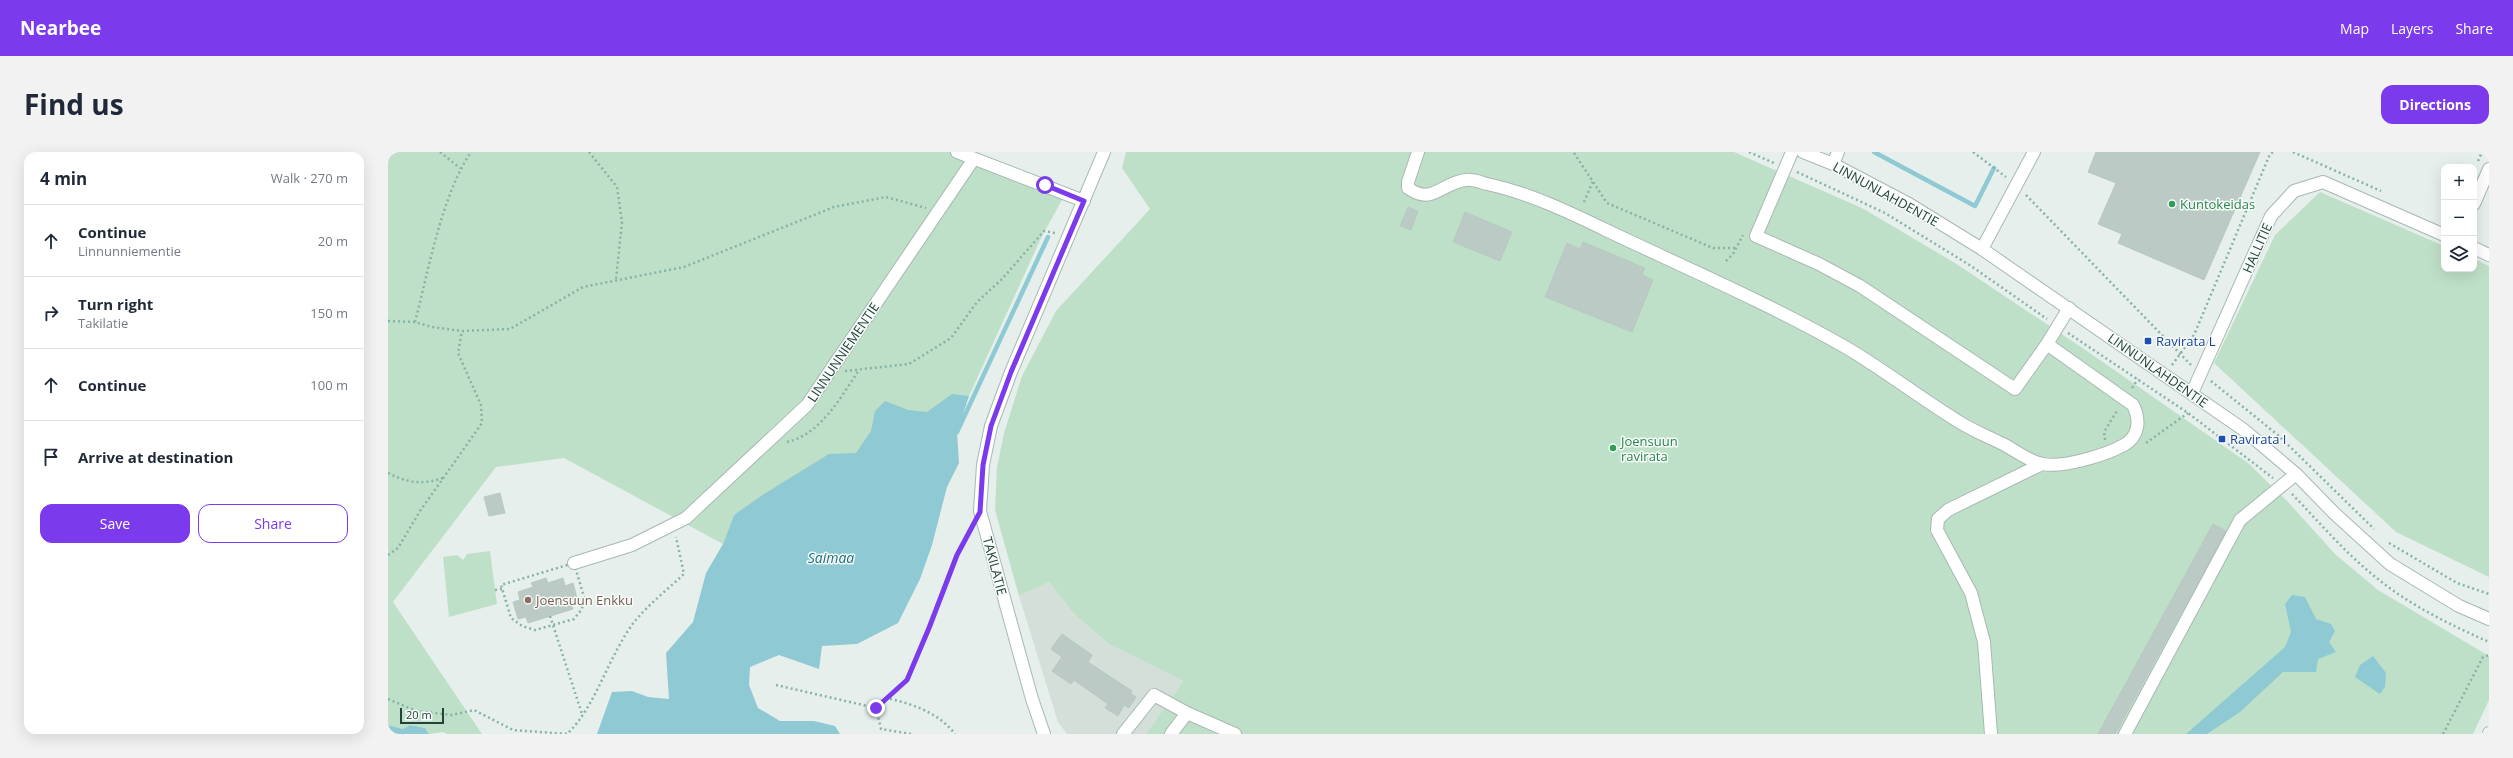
<!DOCTYPE html>
<meta charset="utf-8">
<style>
:root{--surface:#fff;--page:#f2f2f3;--text:#1f2937;--muted:#747a83;--line:#e0e1e3;--accent:#7c3aed}
body{margin:0;font-family:"Open Sans",sans-serif;background:var(--page);color:var(--text)}
.controls{position:absolute;right:12px;top:12px;display:grid;overflow:hidden;border-radius:8px;box-shadow:0 4px 16px #0002}
.controls button{width:36px;height:36px;display:grid;place-items:center;padding:0;border:0;border-bottom:1px solid var(--line);background:var(--surface);color:var(--text);font:20px sans-serif}
.scale{position:absolute;left:12px;bottom:10px;width:44px;box-sizing:border-box;padding-left:4px;border:2px solid #24423a;border-top:0;font-size:11px;line-height:14px;white-space:nowrap;color:#24423a;-webkit-text-stroke:3px #f7fbf9;paint-order:stroke}
.stop{position:absolute;width:12px;height:12px;margin:-9px;border:3px solid #7c3aed;border-radius:50%;background:#fff}
.stop.end{background:#7c3aed;border-color:#fff;box-shadow:0 1px 4px #0008}
.list{margin:0;padding:0;list-style:none}
h2{display:flex;justify-content:space-between;align-items:center;height:52px;margin:0;padding:0 16px;font-size:17px}
h2 small{font-size:13px;font-weight:400;color:var(--muted)}
.list li{display:grid;grid-template-columns:26px 1fr auto;gap:12px;align-items:center;box-sizing:border-box;height:72px;padding:0 16px;border-top:1px solid var(--line)}
.list b{display:block;font-size:15px;white-space:nowrap}
.list p{margin:0;font-size:13px;white-space:nowrap;color:var(--muted)}
.list em{font-size:13px;font-style:normal;color:var(--muted)}
.actions{display:flex;gap:8px;padding:12px 16px}
.actions a{flex:1;padding:9px 0;border:1px solid var(--accent);border-radius:12px;text-align:center;font-size:14px;color:var(--accent)}
.actions .main{background:var(--accent);color:#fff}
.icon{flex:none;width:22px;height:22px;fill:none;stroke:currentColor;stroke-width:2;stroke-linecap:round;stroke-linejoin:round}
.map{position:relative;flex:none;width:2101px;height:582px;overflow:hidden;border-radius:12px}
header{display:flex;align-items:center;gap:24px;box-sizing:border-box;height:56px;padding:0 20px;background:var(--accent);color:#fff}
header strong{font-size:19px}
nav{display:flex;gap:22px;margin-inline-start:auto;font-size:14px}
.intro{display:flex;align-items:center;justify-content:space-between;box-sizing:border-box;height:96px;padding:0 24px}
h1{margin:0;font-size:28px}
.button{padding:10px 18px;border-radius:12px;background:var(--accent);color:#fff;font-size:14px;font-weight:700}
main{display:flex;gap:24px;padding:0 24px}
aside{flex:1;background:var(--surface);border-radius:12px;box-shadow:0 4px 16px #0002}
.map>svg:first-child{display:block}
.built{fill:#d4dfda}
.green{fill:#bfe0c8}
.water{fill:#8ec9d4}
.lines{fill:none;stroke-linecap:round;stroke-linejoin:round}
.stream{stroke:#8ec9d4;stroke-width:4.5}
.building{fill:#bbcac4;stroke:#b8c9c2}
.minor-casing{stroke:#a8b8b2;stroke-width:14}
.path{stroke:#86b3a5;stroke-width:2.5;stroke-dasharray:2 3;stroke-linecap:butt}
.minor{stroke:#fff;stroke-width:12}
.route{stroke:#7c3aed;stroke-width:5}
.leisure-dot{fill:#2e9e5b;stroke:#f7fbf9;stroke-width:1.5}
.transit-dot{fill:#1a4fb4;stroke:#f7fbf9;stroke-width:1.5}
.education-dot{fill:#8d6e63;stroke:#f7fbf9;stroke-width:1.5}
.labels{text-anchor:middle;dominant-baseline:central;stroke-width:3;stroke-linejoin:round;paint-order:stroke}
.street-label{font-size:13px;fill:#24423a;stroke:#f7fbf9}
.leisure-label{font-size:13px;fill:#27864d;stroke:#f7fbf9;text-anchor:start}
.transit-label{font-size:13px;fill:#164399;stroke:#f7fbf9;text-anchor:start}
.education-label{font-size:13px;fill:#785e54;stroke:#f7fbf9;text-anchor:start}
.water-label{font-size:14px;font-style:italic;fill:#1c6f80;stroke:#f7fbf9}
</style>
<header>
<strong>Nearbee</strong>
<nav><a>Map</a><a>Layers</a><a>Share</a></nav>
</header>
<div class="intro"><h1>Find us</h1><a class="button">Directions</a></div>
<main>
<aside>
<h2>4 min<small>Walk · 270 m</small></h2>
<ul class="list">
<li><svg class="icon" aria-label="ahead" viewBox="0 0 24 24"><path d="M12 20V5M6 11l6-6 6 6"/></svg><div><b>Continue</b><p>Linnunniementie</p></div><em>20 m</em></li>
<li><svg class="icon" aria-label="right" viewBox="0 0 24 24"><path d="M7 20v-9h11M14 6l5 5-5 5"/></svg><div><b>Turn right</b><p>Takilatie</p></div><em>150 m</em></li>
<li><svg class="icon" aria-label="ahead" viewBox="0 0 24 24"><path d="M12 20V5M6 11l6-6 6 6"/></svg><div><b>Continue</b></div><em>100 m</em></li>
<li><svg class="icon" aria-label="arrive" viewBox="0 0 24 24"><path d="M6 21V4h12l-3 4 3 4H6"/></svg><div><b>Arrive at destination</b></div></li>
</ul>
<div class="actions"><a class="main">Save</a><a>Share</a></div>
</aside>
<div class="map">
<svg width="2101" height="582" viewBox="0 0 2101 582">
<rect width="100%" height="100%" fill="#e6efeb"/>
<polygon class="built" points="661,430 686,462 721,492 795,529 758,582 679,582 670,570 631,444"/>
<g class="green">
<polygon points="0,0 562,0 675,46 654,84 581,244 555,263 346,363 335,392 176,306 108,315 5,450 94,582 59,582 55,580 41,582 37,576 22,573 15,577 0,573"/>
<polygon points="738,0 1346,0 1474,56 1567,111 1699,199 1860,311 1900,350 1947,402 1990,438 2101,504 2101,548 2085,582 758,582 795,529 721,492 686,462 661,430 631,444 607,358 609,315 616,281 634,224 668,159 762,57 734,16"/>
<polygon points="1932,40 2056,94 2056,117 2086,117 2086,107 2101,114 2101,425 2008,380 1826,211 1887,83"/>
<polygon points="102,399 109,452 61,465 55,405 69,403 75,408 79,402"/>
</g>
<g class="water">
<polygon points="564,242 581,244 569,280 571,311 559,335 544,393 532,427 510,471 469,492 434,494 431,517 391,503 362,515 361,533 370,556 392,569 426,569 447,574 452,582 209,582 224,540 244,539 260,545 281,547 278,501 305,470 318,421 335,392 346,363 376,342 441,302 468,301 483,279 487,259 497,249 520,258 539,260"/>
<polygon points="1904,443 1917,445 1928,467 1943,472 1947,479 1941,490 1948,500 1930,507 1928,520 1895,520 1852,560 1819,582 1798,582 1897,495 1903,480 1897,452"/>
<polygon points="1985,504 1998,521 1997,535 1992,542 1967,525 1972,513"/>
<polygon points="0,573 15,577 22,573 37,576 41,582 0,582"/>
</g>
<g class="lines">
<g class="stream">
<polyline points="1486,0 1587,54 1606,16"/>
<polyline points="569,280 660,85"/>
</g>
</g>
<g class="building">
<polygon points="1708,0 1872,0 1816,128 1730,91 1734,82 1710,72 1728,31 1700,20"/>
<polygon points="1020,55 1030,59 1023,78 1012,74"/>
<polygon points="1077,60 1124,80 1112,109 1065,90"/>
<polygon points="1195,90 1257,116 1254,123 1265,128 1244,180 1157,145 1179,91 1192,97"/>
<polygon points="112,341 117,361 101,364 96,345"/>
<polygon points="1825,372 1838,379 1727,582 1710,582"/>
<polygon points="158,426 160,431 175,426 177,434 185,431 189,446 182,448 185,457 140,471 138,465 130,467 125,450 132,448 130,440 145,435 143,431"/>
<polygon points="674,482 704,503 700,510 744,539 743,542 748,545 741,556 736,553 730,564 717,556 720,552 686,528 683,532 664,519 674,505 663,497"/>
</g>
<g class="lines">
<g class="minor-casing">
<g id="minor">
<polyline points="569,0 696,49"/>
<path d="M1030,0l-10,30v6c25,18 34,-6 58,-8 6,-1 14,2 21,4 42,9 82,28 121,47 80,38 162,73 239,117 37,22 72,49 109,72 15,10 33,17 49,25 11,6 25,17 38,19 20,4 63,-9 81,-19 16,-9 16,-26 9,-40l-86,-61 22,-36"/>
<polyline points="1404,0 1368,84 1431,112 1472,134 1627,237 1659,192"/>
<polyline points="1415,0 1445,12 1521,52 1594,97 1856,278 1908,322 1946,361 2002,412 2071,454 2101,467"/>
<polyline points="1445,12 1450,0"/>
<polyline points="2086,52 2101,17"/>
<polyline points="2086,96 2101,103"/>
<polyline points="1594,97 1646,0"/>
<polyline points="1804,241 1883,64 1906,39 1935,30 2056,83"/>
<polyline points="186,411 244,393 298,366 419,253 585,8"/>
<polyline points="799,561 847,582"/>
<polyline points="656,582 644,547 592,359 595,313 603,274 623,220 716,0"/>
<polyline points="735,582 766,543 799,561 783,582"/>
<polyline points="1603,582 1596,490 1583,441 1549,378 1550,367 1560,358 1654,312"/>
<polyline points="1737,582 1852,368 1908,322"/>
<polyline points="2101,582 2101,581"/>
</g>
</g>
<g class="path">
<polyline points="52,0 72,16"/>
<polyline points="201,0 229,35 234,70 228,127"/>
<polyline points="1361,0 1386,11"/>
<polyline points="1585,0 1618,25"/>
<polyline points="1905,0 1993,39"/>
<polyline points="1186,1 1219,51 1325,96 1349,96"/>
<polyline points="2090,9 2094,0"/>
<polyline points="1409,20 1497,61 1583,114 1659,167"/>
<polyline points="1638,43 1803,213"/>
<polyline points="1196,50 1205,29"/>
<polyline points="1338,109 1345,102 1355,83"/>
<polyline points="0,169 27,170 44,175 74,179 122,177 195,135 296,115 446,55 498,45 538,56"/>
<path d="M27,170c14,-53 26,-125 56,-170"/>
<polyline points="1680,181 1800,261 1885,326"/>
<polyline points="1784,213 1806,183 1882,2 1885,0"/>
<polyline points="457,219 521,212 563,186 589,150 614,127 656,79 667,81"/>
<polyline points="1823,229 1891,284 1986,377"/>
<polyline points="1744,236 1750,227"/>
<polyline points="1717,288 1716,280 1730,257"/>
<path d="M399,290c33,-7 54,-45 72,-72"/>
<polyline points="1758,291 1800,261"/>
<path d="M0,321c20,10 34,12 55,5"/>
<path d="M1904,342c28,29 54,60 86,85 33,27 73,46 111,63"/>
<polyline points="2001,391 2069,431 2101,442"/>
<polyline points="0,403 10,396 32,359 94,271 93,253 70,201 74,179"/>
<polygon points="186,411 196,445 194,457 186,467 147,478 134,474 123,466 113,433"/>
<polyline points="107,438 114,437"/>
<polyline points="162,464 194,562"/>
<polyline points="388,533 488,556"/>
<polyline points="499,546 519,528 541,477 569,403 583,376"/>
<path d="M0,547l28,12 36,4 22,-5 39,20 54,4c29,-27 42,-80 68,-113 14,-17 33,-32 49,-47l-8,-37"/>
<path d="M523,582l-30,-5 -5,-21 11,-10c25,6 51,14 68,36"/>
<polyline points="2055,582 2095,505 2101,503"/>
</g>
<use href="#minor" class="minor"/>
</g>
<g class="lines">
<polyline class="route" points="488,556 519,528 541,476 569,403 592,360 595,313 603,274 623,220 696,49 657,33"/>
</g>
<g class="leisure-dot">
<circle cx="1784" cy="52" r="4"/>
<circle cx="1225" cy="296" r="4"/>
</g>
<g class="transit-dot">
<rect x="1756" y="185" width="8" height="8" rx="2"/>
<rect x="1830" y="283" width="8" height="8" rx="2"/>
</g>
<circle class="education-dot" cx="140" cy="448" r="4"/>
<g class="labels">
<g class="street-label">
<text transform="translate(1498 42) rotate(29)">LINNUNLAHDENTIE</text>
<text transform="translate(1869 96) rotate(-66)">HALLITIE</text>
<text transform="translate(455 200) rotate(-56)">LINNUNNIEMENTIE</text>
<text transform="translate(1770 218) rotate(35)">LINNUNLAHDENTIE</text>
<text transform="translate(607 414) rotate(75)">TAKILATIE</text>
</g>
<g class="leisure-label">
<text x="1792" y="52">Kuntokeidas</text>
<text x="1233" y="289">Joensuun<tspan x="1233" dy="15">ravirata</tspan></text>
</g>
<g class="transit-label">
<text x="1768" y="189">Ravirata L</text>
<text x="1842" y="287">Ravirata I</text>
</g>
<g class="education-label">
<text x="148" y="448">Joensuun Enkku</text>
</g>
<g class="water-label">
<text x="443" y="405">Saimaa</text>
</g>
</g>
</svg>
<div class="controls">
<button>+</button>
<button>−</button>
<button><svg class="icon" aria-label="layers" viewBox="0 0 24 24"><path d="M12 4l9 5-9 5-9-5zM3 14l9 5 9-5"/></svg></button>
</div>
<div class="scale">20 m</div>
<div class="stop" style="left:657px;top:33px"></div>
<div class="stop end" style="left:488px;top:556px"></div>
</div>
</main>
